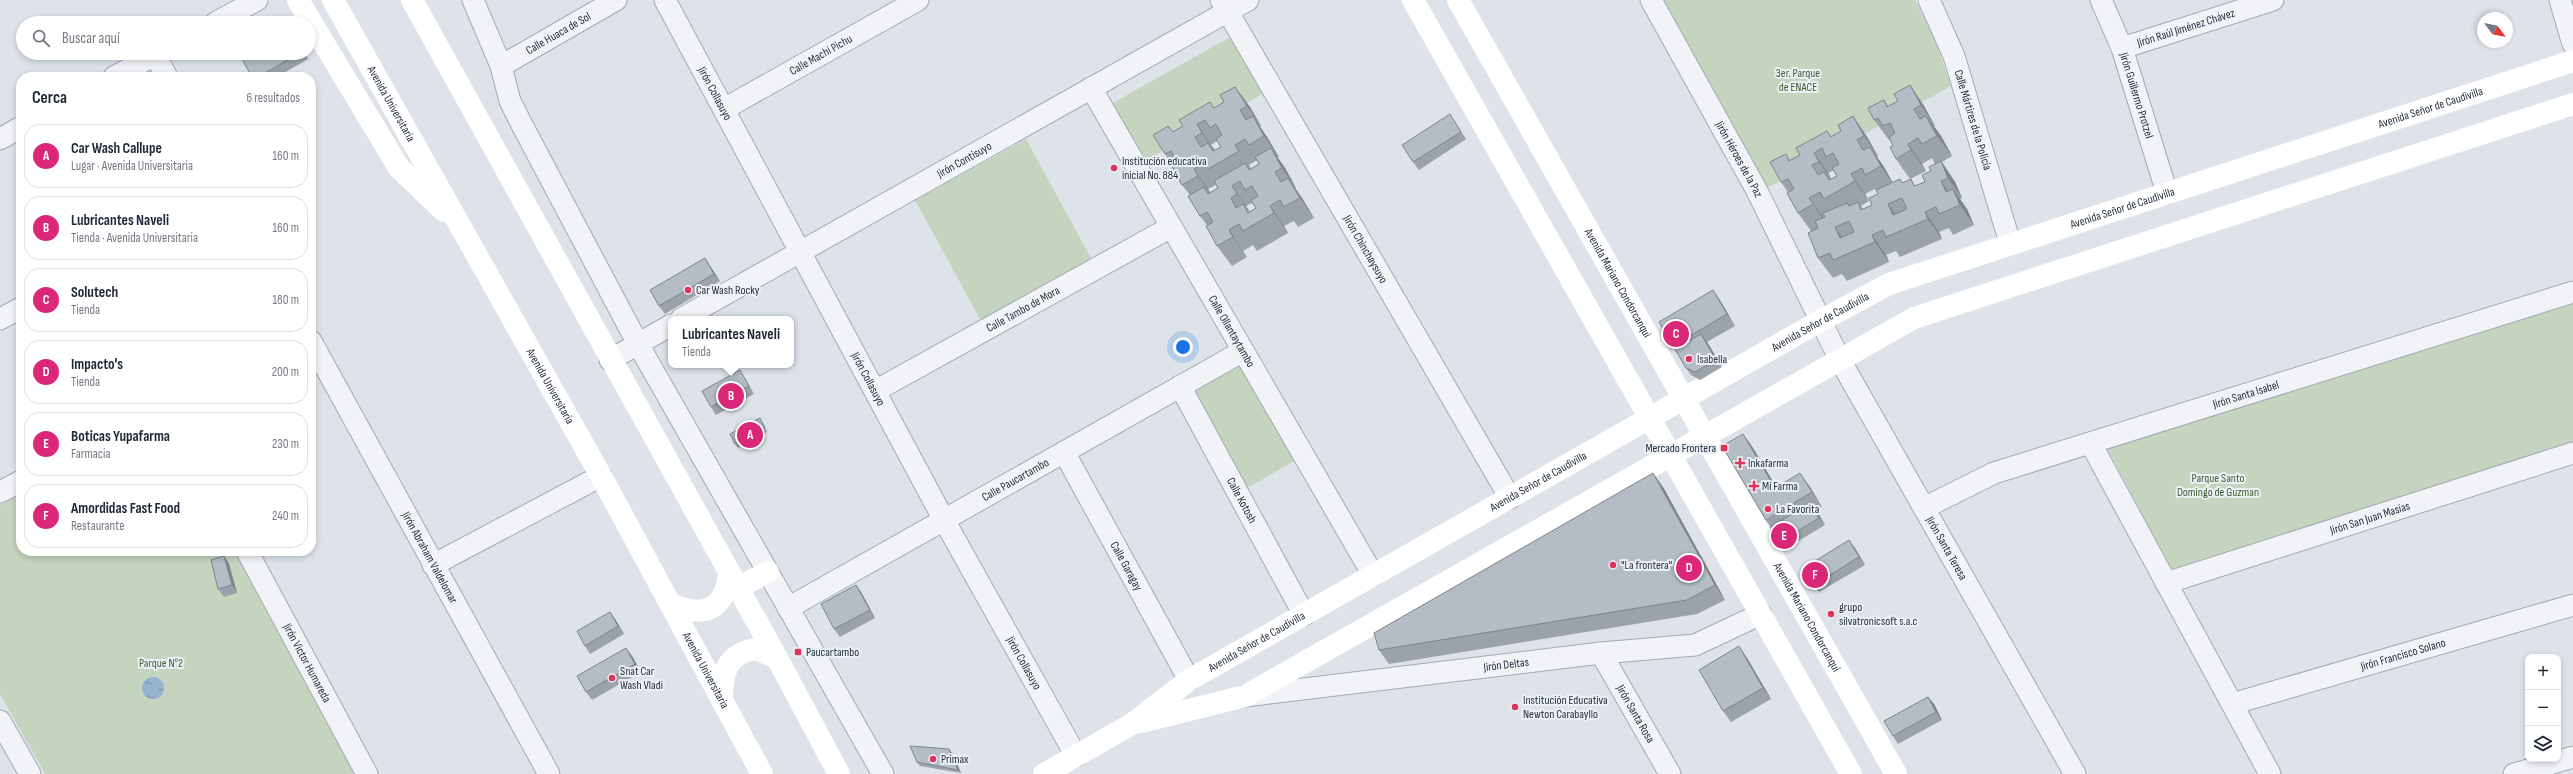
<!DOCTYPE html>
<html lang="es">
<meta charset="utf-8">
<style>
:root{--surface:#fff;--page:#f2f2f3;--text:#1f2937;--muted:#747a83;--line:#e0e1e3;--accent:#db2777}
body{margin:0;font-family:"Sofia Sans Condensed",sans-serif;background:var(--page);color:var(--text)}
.controls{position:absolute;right:12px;bottom:12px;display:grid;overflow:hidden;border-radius:8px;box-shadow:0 2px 6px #0003}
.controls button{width:36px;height:36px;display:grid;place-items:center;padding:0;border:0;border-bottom:1px solid var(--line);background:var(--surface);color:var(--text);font:20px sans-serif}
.compass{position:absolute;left:2477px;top:12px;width:36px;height:36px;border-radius:50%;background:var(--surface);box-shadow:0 2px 6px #0003;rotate:123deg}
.you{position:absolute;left:1183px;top:347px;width:14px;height:14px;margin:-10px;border:3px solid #fff;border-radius:50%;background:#1a73e8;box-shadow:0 0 0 6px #1a73e833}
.badge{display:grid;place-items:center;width:26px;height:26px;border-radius:50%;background:var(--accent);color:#fff;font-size:13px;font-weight:700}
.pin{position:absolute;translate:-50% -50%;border:2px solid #fff;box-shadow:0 1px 4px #0006}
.popup{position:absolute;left:668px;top:316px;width:126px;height:52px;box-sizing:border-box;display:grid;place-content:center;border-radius:8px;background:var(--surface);filter:drop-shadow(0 1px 3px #0005);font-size:13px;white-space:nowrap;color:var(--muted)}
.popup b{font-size:15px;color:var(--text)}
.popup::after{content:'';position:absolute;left:50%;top:100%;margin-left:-8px;border:8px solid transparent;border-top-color:var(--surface)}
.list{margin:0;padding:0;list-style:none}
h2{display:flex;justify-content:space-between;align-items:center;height:52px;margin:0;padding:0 16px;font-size:17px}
h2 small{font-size:13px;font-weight:400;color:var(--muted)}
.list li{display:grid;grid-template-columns:26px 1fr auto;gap:12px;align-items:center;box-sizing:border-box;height:64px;margin:0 8px 8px;padding:0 8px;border:1px solid var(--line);border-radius:16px}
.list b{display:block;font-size:15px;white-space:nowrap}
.list p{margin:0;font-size:13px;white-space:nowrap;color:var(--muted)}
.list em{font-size:13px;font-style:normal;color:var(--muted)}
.icon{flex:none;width:22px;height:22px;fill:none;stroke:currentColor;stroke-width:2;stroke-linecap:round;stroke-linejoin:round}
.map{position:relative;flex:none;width:2573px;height:774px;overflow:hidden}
.search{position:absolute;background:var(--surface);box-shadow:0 2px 6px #0003;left:16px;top:16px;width:300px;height:44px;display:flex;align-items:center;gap:10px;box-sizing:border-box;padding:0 14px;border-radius:22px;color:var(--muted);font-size:15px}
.panel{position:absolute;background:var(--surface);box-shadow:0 2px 6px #0003;left:16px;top:72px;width:300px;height:484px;border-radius:16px}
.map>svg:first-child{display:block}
.park{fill:#c5d4be}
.water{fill:url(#water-ripples)}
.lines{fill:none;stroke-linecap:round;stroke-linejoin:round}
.street-casing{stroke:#a2aab3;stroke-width:23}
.street{stroke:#f1f3f7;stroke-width:21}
.secondary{stroke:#fff;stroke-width:22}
.wall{fill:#9ba2aa;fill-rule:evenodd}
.shaded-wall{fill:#7e848b}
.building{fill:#b4bcc6;stroke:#7e848b;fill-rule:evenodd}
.poi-dot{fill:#dc3559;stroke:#edf1f6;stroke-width:1.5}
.labels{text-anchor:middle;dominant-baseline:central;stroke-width:4;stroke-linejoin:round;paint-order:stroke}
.street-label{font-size:12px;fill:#253141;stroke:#edf1f6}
.park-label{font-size:12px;fill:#3d5e31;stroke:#edf1f6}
.poi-label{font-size:12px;fill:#253141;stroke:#edf1f6;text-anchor:start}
</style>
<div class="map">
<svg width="2573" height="774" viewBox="0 0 2573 774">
<defs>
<pattern id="water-ripples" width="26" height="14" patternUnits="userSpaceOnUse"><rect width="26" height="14" fill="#94b4cd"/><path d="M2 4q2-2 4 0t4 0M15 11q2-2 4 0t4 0" fill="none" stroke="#7993a8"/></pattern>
</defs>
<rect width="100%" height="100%" fill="#dde3e9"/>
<g class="park">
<polygon points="1660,0 1915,0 1934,37 1951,86 1765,189"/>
<polygon points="1232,36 1264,93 1143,162 1111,104"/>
<polygon points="1026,139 1092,260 981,321 915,200"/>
<polygon points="2573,300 2573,444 2173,572 2107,448"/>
<polygon points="1244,361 1298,459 1247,488 1193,389"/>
<polygon points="21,494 21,551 241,551 360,774 45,774 0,694 0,505"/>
</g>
<circle class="water" cx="153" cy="688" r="11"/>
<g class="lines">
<g class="street-casing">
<g id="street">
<polyline points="473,0 501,66 510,101 521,123 638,344 883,774"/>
<path id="s1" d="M665,0l279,520 132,236"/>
<path id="s2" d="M1221,0l289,498"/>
<path id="s3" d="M1651,0l106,191 83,169 235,414"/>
<path id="s4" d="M1929,0l25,56 56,187"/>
<path id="s5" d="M2101,0l21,48 45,145"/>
<polyline points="2560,0 2573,44"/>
<polyline points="215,23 257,0"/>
<path id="s6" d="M2122,48l151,-48"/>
<polyline points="155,55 167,77"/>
<path id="s7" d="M501,66l115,-66"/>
<polyline points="114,77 159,53"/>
<path id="s8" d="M1091,88l282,487"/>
<path id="s9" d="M724,109l194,-109"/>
<polyline points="0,139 21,127"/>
<polyline points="0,319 21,308"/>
<path id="s10" d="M681,319l567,-319"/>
<path id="s11" d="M311,341l238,433"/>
<polyline points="610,360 671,325"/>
<path id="s12" d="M1180,386l124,229"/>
<path id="s13" d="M875,391l296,-164"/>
<polyline points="2091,444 2270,774"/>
<path id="s14" d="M1064,452l125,228"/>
<polyline points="0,492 21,481"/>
<path id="s15" d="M1924,508l70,-35 579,-181"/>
<path id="s16" d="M247,551l120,223"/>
<polyline points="433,565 601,476"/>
<path id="s17" d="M2166,583l407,-130"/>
<path id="s18" d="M788,608l455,-257"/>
<path id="s19" d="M1601,653l69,121"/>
<path id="s20" d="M1245,696l356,-43 94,-8 66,-31"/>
<path id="s21" d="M2232,704l341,-99"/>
<polyline points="0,721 30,774"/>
<polyline points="2514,774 2573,757"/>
</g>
</g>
<use href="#street" class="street"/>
<g class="secondary">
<polyline points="298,0 399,168 444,211"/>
<path id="s22" d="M333,0l268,476 161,298"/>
<polyline points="412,0 777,658 839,774"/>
<polyline points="1413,0 1851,774"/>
<path id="s23" d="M1458,0l438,774"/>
<polyline points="737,588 768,572"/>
<path d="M671,604c32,14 54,7 58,-31"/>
<path d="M722,700c0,-28 4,-46 34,-51l21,9"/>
<polyline points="1141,722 1245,696 1914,318 2573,104"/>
<path id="s24" d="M1044,774l88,-50 57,-44 633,-360 67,-36 684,-223"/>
</g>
</g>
<g class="wall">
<polygon points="256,53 305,53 308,59 277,77 252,77"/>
<path d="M1910,85l14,21 11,20h-1l7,10 11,20 -10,6 13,20 7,16 -2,1 7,10 7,16 -21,10 -4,-7 -10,4 3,7 -42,18 -4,-6 -10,4 3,7 -42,19 -5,-7 -9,4 -15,-20 -7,-27 -13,-18 -10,-21 -7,-10 5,-28 4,6 51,-29 12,-15 14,21 11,19 -1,1 7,10 9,16 7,-4 3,4 8,-4 4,7 10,-4 6,-11 4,-7 -3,-6 -10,6 4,7 -16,8 -14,-20 -3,-13 -3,-7 -1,1 -15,-20 10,-20 4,6 10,-5zM1834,170l3,6 -6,3 -3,-6zM1875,189l3,5 -6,11 -9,4 -2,-3 8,-5 -4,-7z"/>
<path d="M1235,87l15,20 11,19 -1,1 7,10 12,20h-2l8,11 11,20h-1l7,10 12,20 -16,9 -4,-6 -10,5 4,7 -31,18 -4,-6 -10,6 4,6 -15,9 -15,-20 -10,-21 -7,-9 -10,-21 -8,-10 -11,-21 -6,-10 8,-22 51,-30zM1217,141l4,6 -6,3 -4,-5zM1257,160l2,4 -8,4 -2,-3zM1216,185l2,3 -8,4 -2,-3zM1252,203l4,5 -6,4 -4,-6z"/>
<polygon points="1455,122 1466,139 1419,170 1413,162"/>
<polygon points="705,258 710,266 720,281 665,314 659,306"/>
<polygon points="1713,290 1721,302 1735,326 1707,342 1722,367 1700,380 1691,375 1686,368 1673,346"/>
<polygon points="745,378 754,394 716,415 711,407"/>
<polygon points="760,418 767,432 738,448 735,444"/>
<polygon points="1743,434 1753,448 1776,487 1810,487 1822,507 1816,510 1825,525 1785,549 1766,520"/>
<polygon points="1663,487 1725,600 1697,614 1389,664 1379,650"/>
<polygon points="1849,540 1865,565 1819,592 1814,585"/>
<polygon points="224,556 229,564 237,593 224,597 218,589"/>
<polygon points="856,585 861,592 875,618 840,637 834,629"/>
<polygon points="615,619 624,634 590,654 585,646"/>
<polygon points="626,648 632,656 641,672 592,700 586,692"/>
<polygon points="1747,658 1771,699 1731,722 1723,711"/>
<polygon points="1928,697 1934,704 1942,720 1898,744 1893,736"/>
<polygon points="952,753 961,773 920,766 917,762"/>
</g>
<g class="shaded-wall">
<polygon points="1910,85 1924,106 1935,126 1921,105"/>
<polygon points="1235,87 1250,107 1261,126 1247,106"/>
<polygon points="1253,116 1267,137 1279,157 1264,136"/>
<polygon points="1853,116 1867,137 1878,156 1864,136"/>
<polygon points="1926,116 1941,136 1952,156 1937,136"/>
<polygon points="1197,124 1211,145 1216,153 1202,133"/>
<polygon points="1908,144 1922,164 1926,171 1911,150"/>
<polygon points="1870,147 1884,167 1895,187 1881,166"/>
<polygon points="1271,148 1285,168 1296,188 1282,168"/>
<polygon points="1814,153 1828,173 1833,182 1819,162"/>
<polygon points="1941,161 1955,182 1962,198 1948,178"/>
<polygon points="1194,169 1208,189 1212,196 1198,176"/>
<polygon points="1851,174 1865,194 1869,201 1855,181"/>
<polygon points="1288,178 1302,198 1314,218 1300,198"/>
<polygon points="1941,181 1955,201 1946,192"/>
<polygon points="1232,186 1246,206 1251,214 1237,194"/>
<polygon points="1953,189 1967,209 1974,225 1960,205"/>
<polygon points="1809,198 1824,218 1827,225"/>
<polygon points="1888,204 1902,224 1893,215"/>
<polygon points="1270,206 1284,226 1288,233 1274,213"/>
<polygon points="1925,212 1939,232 1942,239 1928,219"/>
<polygon points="1835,227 1849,248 1840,238"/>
<polygon points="1229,230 1247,257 1233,237"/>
<polygon points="1872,235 1886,255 1889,262 1875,242"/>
<polygon points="705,258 710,266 720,281 714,274"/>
<polygon points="1713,290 1721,302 1735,326 1727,314"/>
<polygon points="1701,334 1707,342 1722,367 1716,360"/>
<polygon points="1743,434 1753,448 1785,502 1775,488"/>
<polygon points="1653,473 1663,487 1725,600 1715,585"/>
<polygon points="1800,473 1810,487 1822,507 1812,492"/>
<polygon points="1810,503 1816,510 1825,525 1819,518"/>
<polygon points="1849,540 1855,548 1865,565 1859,557"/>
<polygon points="224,556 229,564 237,593 232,585"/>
<polygon points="856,585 861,592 875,618 870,610"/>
<polygon points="610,612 615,619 624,634 618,626"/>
<polygon points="1739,646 1747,658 1771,699 1763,688"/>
<polygon points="626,648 632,656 641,672 635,664"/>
<polygon points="1928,697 1934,704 1942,720 1936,712"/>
<polygon points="949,749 952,753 961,773 958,770"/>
</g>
<g class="building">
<polygon points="256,53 300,53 258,77 252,77 243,61"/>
<polygon points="1910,85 1921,105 1914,109 1920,119 1926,116 1937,136 1922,144 1918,138 1908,144 1911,150 1896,159 1890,147 1893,146 1889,137 1895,133 1890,123 1883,126 1878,118 1874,120 1868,108 1884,100 1887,107 1898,101 1894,94"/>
<path d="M1235,87l12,19 -7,4 6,10 7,-4 11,20 -15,9 -4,-6 -10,6 4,6 -31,18 -4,-6 -10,6 4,7 -16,9 -11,-20 6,-4 -6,-10 -6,3 -12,-19 15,-9 5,6 10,-6 -4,-6 31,-18 4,6 10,-6 -4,-7zM1205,120l5,8 6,-4 6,11 -6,4 5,8 -8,4 -5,-8 -7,4 -6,-10 7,-4 -5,-9z"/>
<polygon points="1450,114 1461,132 1413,162 1402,145"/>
<path d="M1853,116l11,20 -7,4 6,10 7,-3 11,19 -16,9 -3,-7 -11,6 4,7 -31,18 -4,-7 -11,6 4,6 -15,9 -11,-20 7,-4 -6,-10 -7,3 -11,-20 16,-8 3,7 11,-6 -4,-7 31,-17 4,6 10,-6 -3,-6zM1822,148l4,9 7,-4 6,11 -7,4 5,8 -8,4 -5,-8 -6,3 -6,-10 7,-3 -5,-9z"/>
<path d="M1271,148l11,20 -7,4 6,10 7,-4 12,20 -16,9 -4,-7 -10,6 4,7 -31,18 -4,-7 -10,6 4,7 -16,9 -11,-20 7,-4 -6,-10 -7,4 -12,-20 16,-9 4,7 10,-6 -4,-7 31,-18 4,7 10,-6 -4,-7zM1240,181l5,9 7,-4 6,10 -7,4 5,8 -8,5 -5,-9 -7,4 -5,-10 6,-4 -5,-8z"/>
<path d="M1941,161l7,17 -7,3 5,11 7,-3 7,16 -21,9 -3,-7 -11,5 3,7 -42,18 -3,-7 -11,5 3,7 -42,18 -3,-7 -12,5 -10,-25 10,-5 -3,-7 10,-4 -2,-4 24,-10 2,3 9,-4 3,8 11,-5 -3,-7 9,-4 -2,-4 24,-11 2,4 9,-4 3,7 11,-4 -3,-7 9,-4 -2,-4zM1902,198l5,11 -14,6 -5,-11zM1849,221l5,11 -14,6 -5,-11z"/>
<polygon points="705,258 714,274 659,306 650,290"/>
<polygon points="1713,290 1727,314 1673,346 1659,322"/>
<polygon points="1701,334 1716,360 1695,372 1686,368 1675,349"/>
<polygon points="740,370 749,386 711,407 702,391"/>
<polygon points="760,418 765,428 735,444 730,434"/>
<polygon points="1743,434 1775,488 1800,473 1812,492 1766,520 1722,446"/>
<polygon points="1653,473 1715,585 1687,600 1379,650 1374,633"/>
<polygon points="1810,503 1819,518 1780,542 1771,527"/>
<polygon points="1849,540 1859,557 1814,585 1804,568"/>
<polygon points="224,556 232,585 218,589 211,560"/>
<polygon points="856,585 870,610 834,629 821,604"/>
<polygon points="610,612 618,626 585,646 577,631"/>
<polygon points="1739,646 1763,688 1723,711 1699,670"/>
<polygon points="626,648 635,664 586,692 577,676"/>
<polygon points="1928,697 1936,712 1893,736 1884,721"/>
<polygon points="910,746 949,749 958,770 917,762"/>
</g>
<g class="poi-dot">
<circle cx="1114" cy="168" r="4"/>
<circle cx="688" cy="290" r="4"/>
<circle cx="1689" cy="359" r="4"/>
<rect x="1720" y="444" width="8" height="8" rx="2"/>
<path d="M1738 457h4v4h4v4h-4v4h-4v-4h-4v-4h4z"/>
<path d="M1752 480h4v4h4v4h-4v4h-4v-4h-4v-4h4z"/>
<circle cx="1768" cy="509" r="4"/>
<circle cx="1613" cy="565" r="4"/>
<circle cx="1831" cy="614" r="4"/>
<rect x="794" y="648" width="8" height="8" rx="2"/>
<circle cx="612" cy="678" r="4"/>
<circle cx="1515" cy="707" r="4"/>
<circle cx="933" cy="759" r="4"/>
</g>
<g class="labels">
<g class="street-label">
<text stroke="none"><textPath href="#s6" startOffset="67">Jirón Raúl Jiménez Chávez</textPath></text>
<text stroke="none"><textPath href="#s7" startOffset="66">Calle Huaca de Sol</textPath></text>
<text stroke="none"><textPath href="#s9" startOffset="111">Calle Machi Pichu</textPath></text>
<text stroke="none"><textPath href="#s1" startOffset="106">Jirón Collasuyo</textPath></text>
<text stroke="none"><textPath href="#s5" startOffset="102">Jirón Guillermo Protzel</textPath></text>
<text stroke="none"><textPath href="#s22" startOffset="119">Avenida Universitaria</textPath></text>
<text stroke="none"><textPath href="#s24" startOffset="1547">Avenida Señor de Caudivilla</textPath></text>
<text stroke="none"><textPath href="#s4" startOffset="128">Calle Mártires de la Policía</textPath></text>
<text stroke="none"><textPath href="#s10" startOffset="325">Jirón Contisuyo</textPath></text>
<text stroke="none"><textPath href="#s3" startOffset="182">Jirón Héroes de la Paz</textPath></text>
<text stroke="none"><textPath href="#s24" startOffset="1223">Avenida Señor de Caudivilla</textPath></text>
<text stroke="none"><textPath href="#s2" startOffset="288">Jirón Chinchaysuyo</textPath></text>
<text stroke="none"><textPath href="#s23" startOffset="325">Avenida Mariano Condorcanqui</textPath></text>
<text stroke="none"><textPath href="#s13" startOffset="169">Calle Tambo de Mora</textPath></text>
<text stroke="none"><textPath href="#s24" startOffset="899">Avenida Señor de Caudivilla</textPath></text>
<text stroke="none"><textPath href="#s8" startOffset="281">Calle Ollantaytambo</textPath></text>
<text stroke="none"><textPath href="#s1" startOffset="430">Jirón Collasuyo</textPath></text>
<text stroke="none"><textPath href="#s22" startOffset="443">Avenida Universitaria</textPath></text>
<text stroke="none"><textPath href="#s15" startOffset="342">Jirón Santa Isabel</textPath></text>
<text stroke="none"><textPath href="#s18" startOffset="261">Calle Paucartambo</textPath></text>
<text stroke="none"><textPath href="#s24" startOffset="575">Avenida Señor de Caudivilla</textPath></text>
<text stroke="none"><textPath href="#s12" startOffset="130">Calle Kotosh</textPath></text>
<text stroke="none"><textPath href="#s17" startOffset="214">Jirón San Juan Masías</textPath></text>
<text stroke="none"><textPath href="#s3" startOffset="623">Jirón Santa Teresa</textPath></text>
<text stroke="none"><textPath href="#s11" startOffset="247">Jirón Abraham Valdelomar</textPath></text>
<text stroke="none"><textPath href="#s14" startOffset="130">Calle Garagay</textPath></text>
<text stroke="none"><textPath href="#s23" startOffset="709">Avenida Mariano Condorcanqui</textPath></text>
<text stroke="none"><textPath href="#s24" startOffset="251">Avenida Señor de Caudivilla</textPath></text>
<text stroke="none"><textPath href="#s21" startOffset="178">Jirón Francisco Solano</textPath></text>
<text stroke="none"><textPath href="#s16" startOffset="127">Jirón Victor Humareda</textPath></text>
<text stroke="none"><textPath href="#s1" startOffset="754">Jirón Collasuyo</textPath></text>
<text stroke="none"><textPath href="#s20" startOffset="263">Jirón Deltas</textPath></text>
<text stroke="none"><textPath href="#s22" startOffset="767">Avenida Universitaria</textPath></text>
<text stroke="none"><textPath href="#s19" startOffset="70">Jirón Santa Rosa</textPath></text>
</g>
<g class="park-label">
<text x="1798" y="73">3er. Parque<tspan x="1798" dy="14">de ENACE</tspan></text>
<text x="2218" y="478">Parque Santo<tspan x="2218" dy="14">Domingo de Guzman</tspan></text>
<text x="161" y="663">Parque N°2</text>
</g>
<g class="poi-label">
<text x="1122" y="161">Institución educativa<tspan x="1122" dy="14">inicial No. 884</tspan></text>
<text x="696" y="290">Car Wash Rocky</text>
<text x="1697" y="359">Isabella</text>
<text x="1716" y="448" text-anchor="end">Mercado Frontera</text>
<text x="1748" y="463">Inkafarma</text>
<text x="1762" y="486">Mi Farma</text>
<text x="1776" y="509">La Favorita</text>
<text x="1621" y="565">"La frontera"</text>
<text x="1839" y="607">grupo<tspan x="1839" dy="14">silvatronicsoft s.a.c</tspan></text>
<text x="806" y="652">Paucartambo</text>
<text x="620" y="671">Snat Car<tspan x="620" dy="14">Wash Vladi</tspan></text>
<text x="1523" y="700">Institución Educativa<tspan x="1523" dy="14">Newton Carabayllo</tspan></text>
<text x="941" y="759">Primax</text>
</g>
</g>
</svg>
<div class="controls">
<button>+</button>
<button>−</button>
<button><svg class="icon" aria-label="layers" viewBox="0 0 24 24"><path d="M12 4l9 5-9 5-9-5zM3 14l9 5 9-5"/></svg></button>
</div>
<svg class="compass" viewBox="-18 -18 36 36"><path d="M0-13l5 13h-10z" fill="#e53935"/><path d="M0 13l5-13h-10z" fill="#747a83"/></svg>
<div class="you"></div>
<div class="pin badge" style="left:750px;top:435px">A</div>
<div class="pin badge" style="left:731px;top:396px">B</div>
<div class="popup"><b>Lubricantes Naveli</b>Tienda</div>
<div class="pin badge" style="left:1676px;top:334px">C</div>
<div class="pin badge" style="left:1689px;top:568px">D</div>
<div class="pin badge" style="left:1784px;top:536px">E</div>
<div class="pin badge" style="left:1815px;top:575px">F</div>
<div class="search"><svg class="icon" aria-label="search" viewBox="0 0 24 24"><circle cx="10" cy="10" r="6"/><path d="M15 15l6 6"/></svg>Buscar aquí</div>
<section class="panel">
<h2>Cerca<small>6 resultados</small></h2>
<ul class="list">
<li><span class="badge">A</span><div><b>Car Wash Callupe</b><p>Lugar · Avenida Universitaria</p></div><em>160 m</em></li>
<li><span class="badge">B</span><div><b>Lubricantes Naveli</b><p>Tienda · Avenida Universitaria</p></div><em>160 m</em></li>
<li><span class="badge">C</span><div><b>Solutech</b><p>Tienda</p></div><em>180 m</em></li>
<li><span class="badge">D</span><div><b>Impacto's</b><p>Tienda</p></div><em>200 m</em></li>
<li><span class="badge">E</span><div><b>Boticas Yupafarma</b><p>Farmacia</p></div><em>230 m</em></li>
<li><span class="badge">F</span><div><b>Amordidas Fast Food</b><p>Restaurante</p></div><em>240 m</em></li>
</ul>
</section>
</div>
